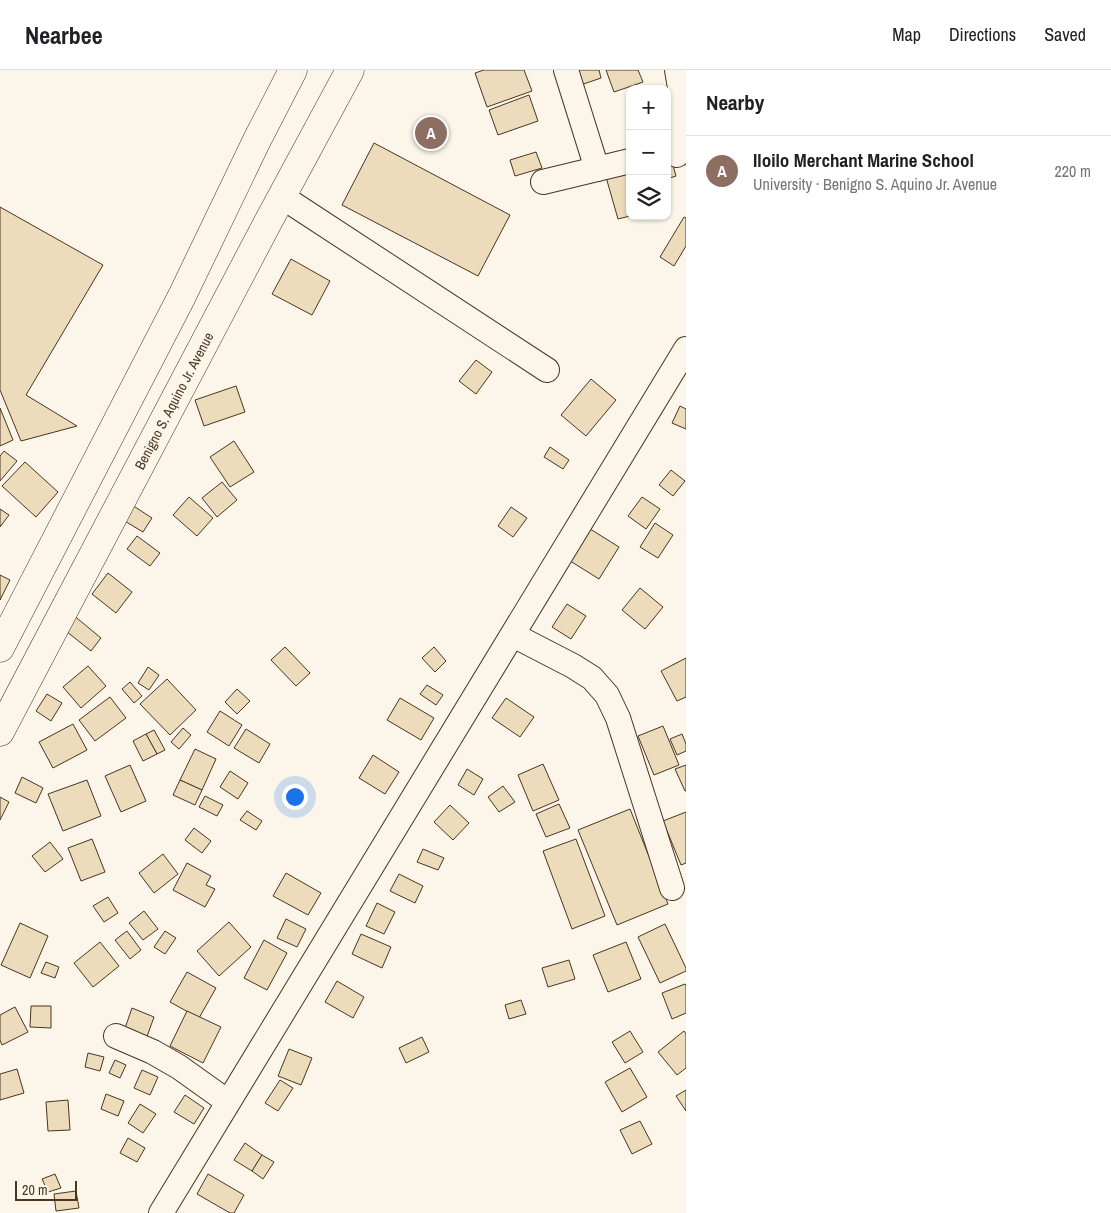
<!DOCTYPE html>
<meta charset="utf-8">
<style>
:root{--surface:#fff;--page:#f2f2f2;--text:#202124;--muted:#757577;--line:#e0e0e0;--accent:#0b8043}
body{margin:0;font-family:"Archivo Narrow",sans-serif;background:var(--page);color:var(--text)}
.controls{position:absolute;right:15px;top:15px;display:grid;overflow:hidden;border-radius:10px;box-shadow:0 1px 4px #0004}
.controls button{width:45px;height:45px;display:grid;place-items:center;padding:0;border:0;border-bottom:1px solid var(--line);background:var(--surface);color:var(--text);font:25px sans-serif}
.scale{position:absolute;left:15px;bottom:12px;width:62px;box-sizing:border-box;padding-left:5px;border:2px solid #4a3520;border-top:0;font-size:14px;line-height:18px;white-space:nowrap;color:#4a3520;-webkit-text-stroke:4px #fbf6e9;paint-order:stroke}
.you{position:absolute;left:294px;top:726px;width:18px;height:18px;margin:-12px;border:4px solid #fff;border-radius:50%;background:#1a73e8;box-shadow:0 0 0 8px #1a73e833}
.badge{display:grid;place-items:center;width:32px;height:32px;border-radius:50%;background:var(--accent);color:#fff;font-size:16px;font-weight:700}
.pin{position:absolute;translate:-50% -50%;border:2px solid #fff;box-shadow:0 1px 5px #0006}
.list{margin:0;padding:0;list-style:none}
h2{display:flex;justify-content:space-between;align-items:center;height:65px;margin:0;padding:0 20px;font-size:21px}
h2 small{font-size:16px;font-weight:400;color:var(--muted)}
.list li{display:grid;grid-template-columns:32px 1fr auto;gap:15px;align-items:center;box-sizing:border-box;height:70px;padding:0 20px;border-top:1px solid var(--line)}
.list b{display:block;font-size:19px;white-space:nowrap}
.list p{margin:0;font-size:16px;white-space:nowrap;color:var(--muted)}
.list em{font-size:16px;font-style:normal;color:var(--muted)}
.icon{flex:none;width:28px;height:28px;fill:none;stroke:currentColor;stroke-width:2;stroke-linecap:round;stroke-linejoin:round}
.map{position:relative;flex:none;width:686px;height:1143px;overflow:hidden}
header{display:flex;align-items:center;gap:30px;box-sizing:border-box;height:70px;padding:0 25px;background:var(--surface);border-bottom:1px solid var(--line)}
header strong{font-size:24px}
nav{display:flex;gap:28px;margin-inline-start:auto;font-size:18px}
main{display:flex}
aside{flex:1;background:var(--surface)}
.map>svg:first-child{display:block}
.building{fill:#ecdcbc;stroke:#4a3520}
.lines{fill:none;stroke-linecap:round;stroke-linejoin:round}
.minor-casing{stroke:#4a3520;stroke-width:26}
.major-casing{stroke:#4a3520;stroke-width:29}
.minor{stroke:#fbf6e9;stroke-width:24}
.major{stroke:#fbf6e9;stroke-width:28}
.labels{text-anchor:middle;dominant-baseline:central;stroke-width:4;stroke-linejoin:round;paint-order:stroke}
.street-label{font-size:14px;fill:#4a3520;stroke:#fbf6e9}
</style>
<header>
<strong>Nearbee</strong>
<nav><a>Map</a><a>Directions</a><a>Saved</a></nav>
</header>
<main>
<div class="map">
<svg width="686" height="1143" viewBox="0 0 686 1143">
<rect width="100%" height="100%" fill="#fbf6e9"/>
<g class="building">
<polygon points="484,0 524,0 532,21 487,37 475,3"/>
<polygon points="567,0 599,0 601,8 572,18"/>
<polygon points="606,0 638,0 643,12 614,22"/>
<polygon points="529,25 538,51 498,65 489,40"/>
<polygon points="374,73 510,145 478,206 342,135"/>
<polygon points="536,82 542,98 515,106 510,90"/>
<polygon points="671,88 676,106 667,109 667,89"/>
<polygon points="630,100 630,146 618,149 606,107"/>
<polygon points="0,137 103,195 26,325 77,356 21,371 0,320"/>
<polygon points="684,147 686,148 686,176 674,196 660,187"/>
<polygon points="291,189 330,211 312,245 272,224"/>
<polygon points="476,290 492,302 476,324 459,311"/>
<polygon points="591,309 616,330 586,366 561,345"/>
<polygon points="236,316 245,342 204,356 195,330"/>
<polygon points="680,336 686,339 686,359 672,353"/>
<polygon points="0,338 13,370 0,376"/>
<polygon points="234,371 254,402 230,417 210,387"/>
<polygon points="550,377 569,390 563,399 544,387"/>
<polygon points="4,381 17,391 0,411 0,386"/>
<polygon points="25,392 58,422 36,447 2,416"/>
<polygon points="671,400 685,411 673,426 659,415"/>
<polygon points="222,412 237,430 217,447 202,428"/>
<polygon points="189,427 213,448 197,466 173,445"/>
<polygon points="642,427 660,439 646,459 628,446"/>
<polygon points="132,435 152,448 143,462 123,450"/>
<polygon points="511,437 527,448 513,467 498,456"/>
<polygon points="0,439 9,445 0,457"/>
<polygon points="655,453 673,465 658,488 640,477"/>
<polygon points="587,457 619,477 599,509 567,489"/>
<polygon points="137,466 160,483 150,496 127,479"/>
<polygon points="108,503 132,522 116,543 92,524"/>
<polygon points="0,505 10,510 0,530"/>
<polygon points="640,518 663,537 645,559 622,540"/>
<polygon points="567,534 586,546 571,569 552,557"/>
<polygon points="72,544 101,568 91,581 61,557"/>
<polygon points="285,577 310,603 296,616 271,590"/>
<polygon points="434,577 446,591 435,602 422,588"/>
<polygon points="686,588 686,627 677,631 661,601"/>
<polygon points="88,596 106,616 81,638 63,617"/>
<polygon points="148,597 159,605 149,620 138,613"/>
<polygon points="167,609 196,640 170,665 140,634"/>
<polygon points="130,612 142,626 134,633 122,619"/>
<polygon points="427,615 443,625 436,635 420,624"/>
<polygon points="237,619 250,631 237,644 225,632"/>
<polygon points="47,624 62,633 51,651 36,641"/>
<polygon points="110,627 126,648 95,671 79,650"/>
<polygon points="400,628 434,648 421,670 387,650"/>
<polygon points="506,628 534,647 520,667 492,648"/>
<polygon points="220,641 242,655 229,676 207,662"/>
<polygon points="73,654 87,680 53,698 39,672"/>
<polygon points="663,656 679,695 654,705 638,666"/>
<polygon points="183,658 191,665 179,679 171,672"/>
<polygon points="246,659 270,674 259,693 234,678"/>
<polygon points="154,660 165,680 157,684 146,664"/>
<polygon points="146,664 157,684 143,691 133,671"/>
<polygon points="682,664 686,674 686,681 677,685 670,669"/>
<polygon points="195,679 216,689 202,720 180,710"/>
<polygon points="373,685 399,702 385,724 359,708"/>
<polygon points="543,694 559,730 533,741 518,705"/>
<polygon points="130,695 146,731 121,742 105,706"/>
<polygon points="686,695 686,721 685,721 675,699"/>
<polygon points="467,699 483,709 474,725 458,715"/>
<polygon points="230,701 248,713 238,729 220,717"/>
<polygon points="22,707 43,718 36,733 15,723"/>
<polygon points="87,710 101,746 63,761 48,724"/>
<polygon points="180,710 202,720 195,735 173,725"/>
<polygon points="503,716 515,732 499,742 488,727"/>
<polygon points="205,726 223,735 217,746 199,737"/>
<polygon points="0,727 9,732 0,750"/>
<polygon points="559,734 570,758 546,767 536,744"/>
<polygon points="450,735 469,753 453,770 434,752"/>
<polygon points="630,739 668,834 617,855 578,760"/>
<polygon points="247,741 262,751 256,760 240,750"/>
<polygon points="686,742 686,793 681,795 663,751"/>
<polygon points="194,758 211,771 202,783 185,770"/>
<polygon points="92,769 105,802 81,811 68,778"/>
<polygon points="576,769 605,846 572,859 543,781"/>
<polygon points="50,772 63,789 45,802 32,786"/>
<polygon points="423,779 444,788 438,800 417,792"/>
<polygon points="163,784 178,804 154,823 139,803"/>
<polygon points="187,793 211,806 206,815 215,819 205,837 173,820"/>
<polygon points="286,803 321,823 308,845 273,826"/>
<polygon points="399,804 423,816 415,833 390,821"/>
<polygon points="108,827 118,843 104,852 93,836"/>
<polygon points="377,833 395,842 384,864 366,856"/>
<polygon points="144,841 158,859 143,870 129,853"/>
<polygon points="286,849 306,859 297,877 277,868"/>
<polygon points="229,852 251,877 219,906 197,881"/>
<polygon points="20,853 48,866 30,908 1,895"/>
<polygon points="665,854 686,898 686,901 660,913 638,867"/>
<polygon points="127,861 141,880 130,889 115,870"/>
<polygon points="165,861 176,868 165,884 154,877"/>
<polygon points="361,864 391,877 382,898 352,884"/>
<polygon points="264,870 287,883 267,920 244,908"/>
<polygon points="100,872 119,896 93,917 74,893"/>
<polygon points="626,872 641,909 608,922 593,885"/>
<polygon points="569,890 575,909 548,917 542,898"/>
<polygon points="46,892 59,897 55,908 41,903"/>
<polygon points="187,902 216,918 199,948 170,932"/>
<polygon points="337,911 364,927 353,948 325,932"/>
<polygon points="685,914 686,916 686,943 672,949 662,923"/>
<polygon points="521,930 526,944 509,949 505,935"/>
<polygon points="31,936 51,936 51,958 30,957"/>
<polygon points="15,937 28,962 2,975 0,970 0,945"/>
<polygon points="132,938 154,947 145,972 123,964"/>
<polygon points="187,941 221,957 203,993 170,976"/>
<polygon points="630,961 643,982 625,993 612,972"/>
<polygon points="684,961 686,964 686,998 677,1005 658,982"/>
<polygon points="422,967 429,982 406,993 399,978"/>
<polygon points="289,979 312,988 301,1015 278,1006"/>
<polygon points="88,983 104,987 100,1001 85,997"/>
<polygon points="115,990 126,995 120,1008 109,1003"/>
<polygon points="630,998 647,1027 622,1042 605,1012"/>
<polygon points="17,999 24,1023 0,1030 0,1004"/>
<polygon points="142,1000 158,1007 150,1025 134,1018"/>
<polygon points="280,1010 293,1018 278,1041 265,1033"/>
<polygon points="686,1020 686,1041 676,1026"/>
<polygon points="106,1024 124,1031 118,1046 101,1039"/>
<polygon points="185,1025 204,1038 194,1054 174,1042"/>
<polygon points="68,1030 70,1060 48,1061 46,1032"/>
<polygon points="140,1034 156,1044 143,1063 128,1053"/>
<polygon points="640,1051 652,1074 632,1084 620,1060"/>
<polygon points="128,1068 145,1078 137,1092 120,1083"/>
<polygon points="245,1073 262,1085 252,1101 234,1090"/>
<polygon points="262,1085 274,1092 263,1109 252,1101"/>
<polygon points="55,1104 61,1118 48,1122 42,1109"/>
<polygon points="208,1104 244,1125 234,1143 230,1143 197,1124"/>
<polygon points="76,1121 79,1138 56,1141 54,1124"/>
</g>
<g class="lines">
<g class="minor-casing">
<g id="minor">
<polyline points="566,0 597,99"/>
<polyline points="677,0 680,18 682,61 677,85"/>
<polyline points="543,112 630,91"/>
<polyline points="281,126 547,300"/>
<polyline points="513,565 573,596 592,608 607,625 618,648 672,818"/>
<polyline points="116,966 153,982 179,997 228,1032"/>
<polyline points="161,1143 686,279"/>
</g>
</g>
<g class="major-casing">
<g id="major">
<polyline points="0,578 182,226 257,70 293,0"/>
<path id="s1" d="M0,662l268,-510 82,-152"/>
</g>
</g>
<use href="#minor" class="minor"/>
<use href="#major" class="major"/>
</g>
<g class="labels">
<g class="street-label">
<text stroke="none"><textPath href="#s1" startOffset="374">Benigno S. Aquino Jr. Avenue</textPath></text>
</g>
</g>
</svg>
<div class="controls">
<button>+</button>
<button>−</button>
<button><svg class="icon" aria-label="layers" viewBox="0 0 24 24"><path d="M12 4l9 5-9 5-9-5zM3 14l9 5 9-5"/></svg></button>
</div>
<div class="scale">20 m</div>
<div class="you"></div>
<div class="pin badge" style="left:431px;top:63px;background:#8d6e63">A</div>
</div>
<aside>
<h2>Nearby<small></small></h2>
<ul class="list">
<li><span class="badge" style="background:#8d6e63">A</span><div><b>Iloilo Merchant Marine School</b><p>University · Benigno S. Aquino Jr. Avenue</p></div><em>220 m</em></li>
</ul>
</aside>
</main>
